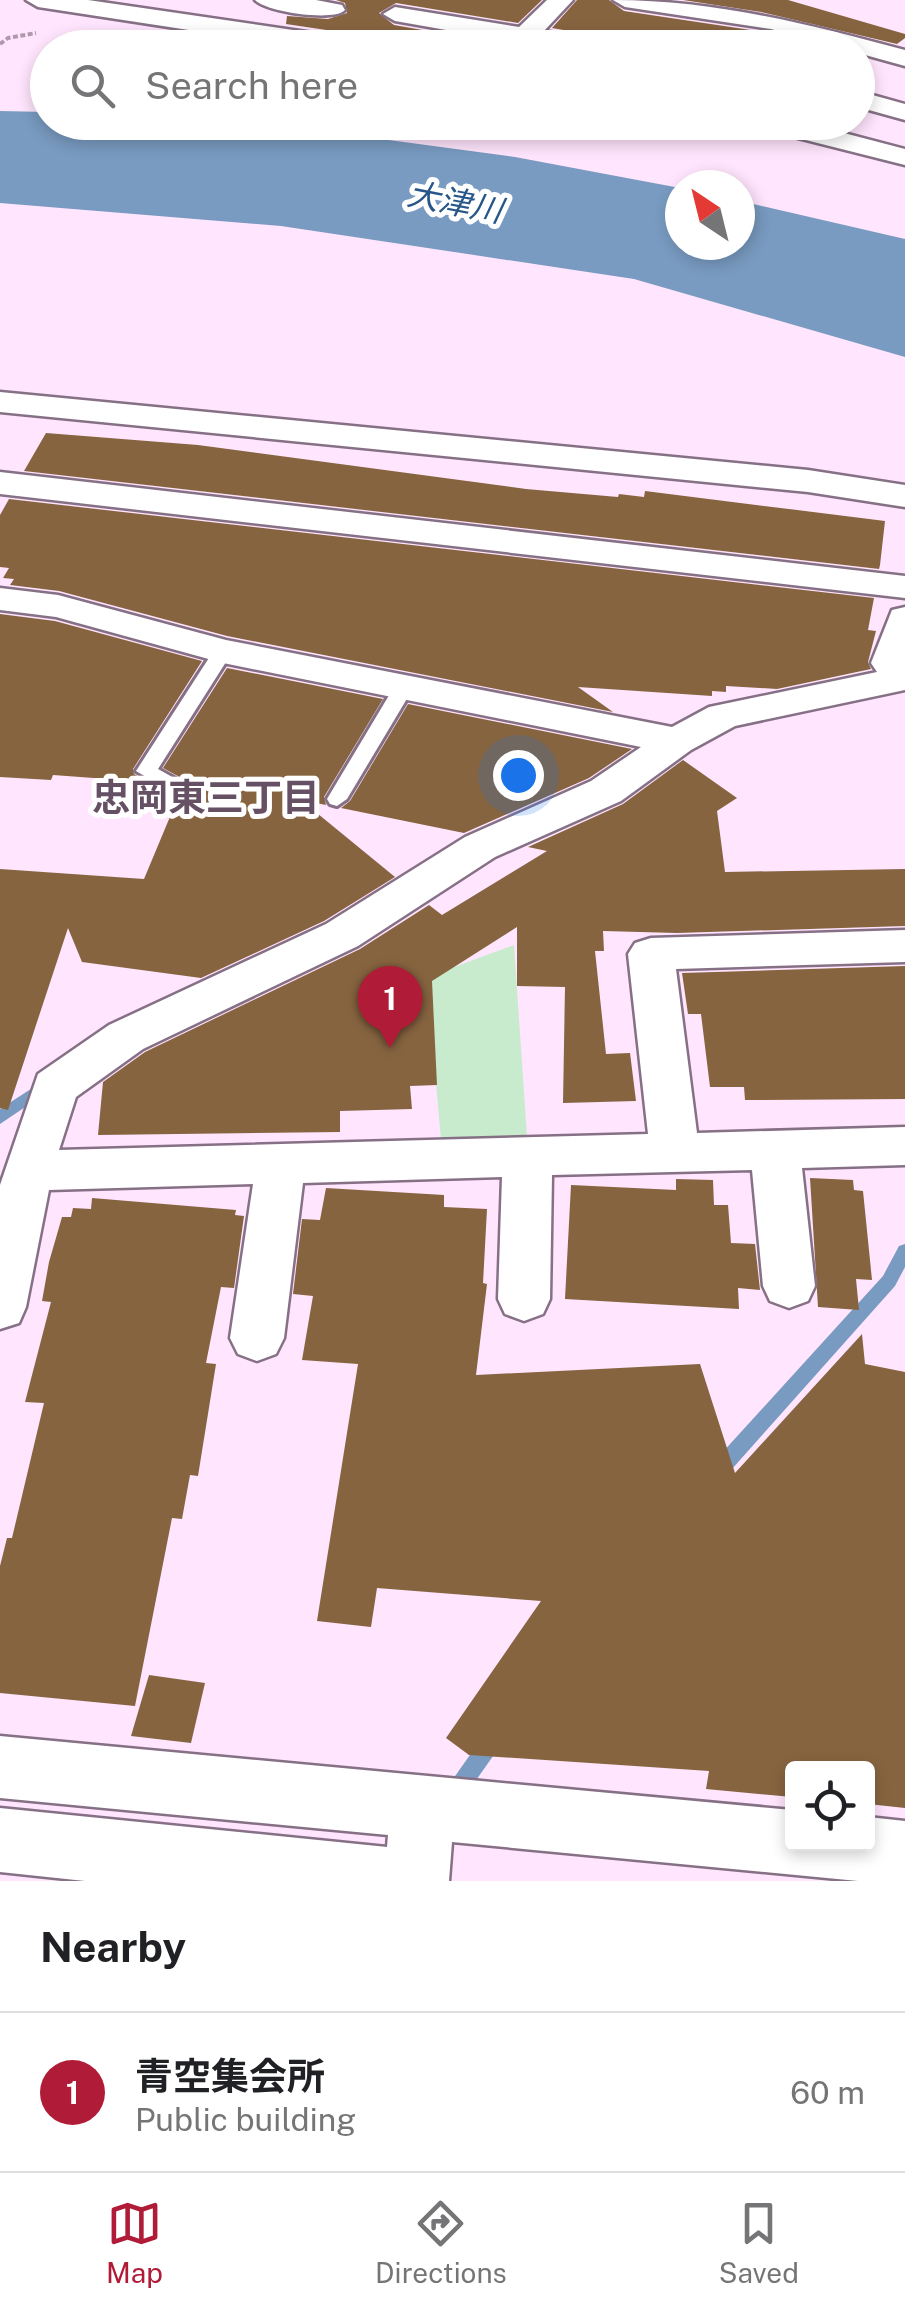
<!DOCTYPE html>
<meta charset="utf-8">
<style>
:root{--surface:#fff;--page:#f6f6f6;--text:#202124;--muted:#757577;--line:#e0e0e0;--accent:#b01c37}
body{margin:0;font-family:"Public Sans","Noto Sans JP",sans-serif;background:var(--page);color:var(--text)}
.controls{position:absolute;right:30px;bottom:30px;display:grid;overflow:hidden;border-radius:10px;box-shadow:0 5px 15px #0003}
.controls button{width:90px;height:90px;display:grid;place-items:center;padding:0;border:0;border-bottom:2px solid var(--line);background:var(--surface);color:var(--text);font:50px sans-serif}
.compass{position:absolute;left:665px;top:170px;width:90px;height:90px;border-radius:50%;background:var(--surface);box-shadow:0 5px 15px #0003;rotate:325deg}
.you{position:absolute;left:518px;top:775px;width:35px;height:35px;margin:-25px;border:8px solid #fff;border-radius:50%;background:#1a73e8;box-shadow:0 0 0 15px #1a73e833}
.badge{display:grid;place-items:center;width:65px;height:65px;border-radius:50%;background:var(--accent);color:#fff;font-size:32px;font-weight:700}
.pin{position:absolute;translate:-50% -82px;filter:drop-shadow(0 2px 5px #0008)}
.pin::after{content:'';position:absolute;top:52px;width:35px;height:30px;background:inherit;clip-path:polygon(0 0,100% 0,50% 100%)}
.list{margin:0;padding:0;list-style:none}
h2{display:flex;justify-content:space-between;align-items:center;height:130px;margin:0;padding:0 40px;font-size:42px}
h2 small{font-size:32px;font-weight:400;color:var(--muted)}
.list li{display:grid;grid-template-columns:65px 1fr auto;gap:30px;align-items:center;box-sizing:border-box;height:160px;padding:0 40px;border-top:2px solid var(--line)}
.list b{display:block;font-size:38px;white-space:nowrap}
.list p{margin:0;font-size:32px;white-space:nowrap;color:var(--muted)}
.list em{font-size:32px;font-style:normal;color:var(--muted)}
.icon{flex:none;width:55px;height:55px;fill:none;stroke:currentColor;stroke-width:2;stroke-linecap:round;stroke-linejoin:round}
.map{position:relative;flex:none;width:905px;height:1881px;overflow:hidden}
.search{position:absolute;background:var(--surface);box-shadow:0 5px 15px #0003;left:30px;right:30px;top:30px;height:110px;display:flex;align-items:center;gap:25px;box-sizing:border-box;padding:0 35px;border-radius:55px;color:var(--muted);font-size:38px}
.sheet{height:290px;background:var(--surface)}
nav{display:flex;justify-content:space-around;align-items:center;box-sizing:border-box;height:140px;border-top:2px solid var(--line);background:var(--surface);font-size:28px;color:var(--muted)}
nav a{display:grid;justify-items:center;gap:5px}
nav .on{color:var(--accent)}
.map>svg:first-child{display:block}
.green{fill:#c7ebcc}
.water{fill:#799bc1}
.lines{fill:none;stroke-linecap:round;stroke-linejoin:round}
.stream{fill:#799bc1;fill-rule:evenodd}
.building{fill:#876440}
.service-casing{stroke:#867085;stroke-width:6}
.minor-casing{stroke:#867085;stroke-width:5}
.path{stroke:#ae9aac;stroke-width:4;stroke-dasharray:5 2.5;stroke-linecap:butt}
.service{fill:#fff;fill-rule:evenodd}
.minor{fill:#fff;fill-rule:evenodd}
.labels{text-anchor:middle;dominant-baseline:central;stroke-width:10;stroke-linejoin:round;paint-order:stroke}
.far-water-label{font-size:32px;font-style:italic;fill:#275689;stroke:#fff}
.neighbourhood-label{font-size:38px;font-weight:bold;fill:#655064;stroke:#fff}
</style>
<div class="map">
<svg width="905" height="1881" viewBox="0 0 905 1881">
<rect width="100%" height="100%" fill="#ffe5fd"/>
<polygon class="green" points="514,945 527,1137 441,1140 427,977"/>
<polygon class="water" points="0,111 47,112 48,122 218,122 329,132 515,157 680,188 680,245 740,245 740,201 905,239 905,357 634,279 281,226 0,203"/>
<g class="lines">
<g class="stream">
<polygon points="37,1085 43,1087 45,1091 43,1095 0,1124 0,1109"/>
<polygon points="905,1244 905,1267 895,1286 724,1478 717,1480 710,1478 708,1472 710,1466 883,1276 899,1246"/>
<polygon points="491,1732 498,1735 501,1742 498,1749 467,1793 460,1796 453,1793 449,1786 453,1779 484,1735"/>
</g>
</g>
<g class="building">
<polygon points="336,0 542,0 518,23 396,3 379,13 394,25 524,48 448,48 286,24 287,16 328,19 347,13 345,3"/>
<polygon points="577,0 609,0 624,11 770,33 822,48 614,48 598,36 552,28"/>
<polygon points="683,0 788,0 905,34 905,38 897,44 761,12"/>
<polygon points="46,433 198,445 526,489 618,497 619,494 644,497 645,491 885,521 880,565 879,569 24,471"/>
<polygon points="9,499 874,598 868,630 876,631 868,662 871,669 777,689 726,686 726,692 712,691 712,696 578,687 613,712 227,636 59,591 10,585 14,579 3,578 9,568 0,567 0,515"/>
<polygon points="0,614 55,621 202,661 133,769 134,774 148,782 53,775 51,780 0,777"/>
<polygon points="227,668 383,699 324,797 326,805 301,800 395,877 324,921 201,978 82,962 68,928 8,1110 0,1108 0,869 144,879 177,800 187,803 199,794 194,785 163,768"/>
<polygon points="408,704 632,749 589,778 464,833 341,808 350,801"/>
<polygon points="683,760 737,798 717,811 725,872 905,869 905,926 677,933 603,931 604,951 595,951 606,1054 630,1053 636,1101 563,1103 565,987 517,986 517,927 432,981 437,1085 410,1086 412,1109 340,1111 340,1132 98,1135 103,1082 145,1052 360,949 429,905 442,915 547,851 528,847 623,804"/>
<polygon points="905,966 905,1099 745,1100 744,1087 710,1087 701,1014 688,1014 682,973"/>
<polygon points="810,1178 853,1180 854,1190 863,1191 872,1280 856,1279 859,1310 818,1307"/>
<polygon points="676,1179 713,1180 714,1205 728,1205 731,1243 755,1244 760,1290 738,1288 739,1309 565,1299 571,1185 676,1190"/>
<polygon points="326,1188 444,1195 444,1207 487,1209 483,1283 487,1284 476,1375 700,1364 735,1473 862,1334 865,1364 905,1372 905,1808 868,1804 868,1768 792,1768 792,1797 706,1789 709,1771 469,1755 446,1738 541,1601 377,1588 371,1627 317,1621 358,1364 302,1360 313,1296 293,1294 302,1219 320,1220"/>
<polygon points="92,1198 236,1210 235,1215 244,1216 234,1288 221,1287 206,1363 216,1364 198,1476 190,1475 182,1519 172,1518 135,1706 0,1693 0,1566 7,1538 12,1538 44,1403 25,1402 51,1302 42,1301 49,1262 62,1217 71,1217 73,1208 91,1209"/>
<polygon points="149,1675 205,1683 191,1743 131,1736"/>
</g>
<g class="lines">
<g class="service-casing">
<g id="service">
<polygon points="223,645 233,651 158,769 192,788 195,793 185,800 136,771 216,647"/>
<polygon points="404,681 414,687 347,799 337,806 330,804 327,799 394,687"/>
</g>
</g>
<g class="minor-casing">
<g id="minor">
<polygon points="26,0 88,0 361,40 374,48 306,48 38,7"/>
<path d="M255,0h61l26,5 3,5c-11,12 -79,2 -90,-10z"/>
<polygon points="547,0 573,0 544,31 597,40 610,48 549,48 395,21 383,14 395,7 519,27"/>
<path d="M613,0c102,0 194,24 292,50v16l-47,-13v-5h-20l-67,-19 -146,-22z"/>
<polygon points="858,91 905,104 905,120 858,107"/>
<polygon points="755,122 802,122 905,149 905,165 758,128"/>
<polygon points="0,392 808,470 905,485 905,507 808,492 0,412"/>
<polygon points="0,472 905,576 905,598 0,494"/>
<polygon points="0,588 58,595 226,640 672,727 709,707 877,672 871,663 892,610 905,607 905,690 735,726 691,750 621,801 495,857 358,946 143,1049 76,1097 59,1150 648,1134 628,954 635,943 651,938 905,930 905,962 676,969 697,1133 905,1127 905,1165 802,1168 815,1286 808,1301 789,1308 770,1301 763,1286 752,1170 552,1175 550,1299 543,1314 524,1321 505,1314 498,1299 502,1177 303,1183 284,1338 276,1354 257,1361 238,1354 230,1338 253,1184 49,1190 26,1307 19,1323 0,1329 0,1185 38,1074 109,1025 326,924 465,837 591,781 641,747 223,663 56,617 0,610"/>
<polygon points="0,1736 792,1810 792,1844 868,1844 868,1817 905,1821 905,1881 858,1881 452,1842 449,1881 85,1881 0,1872 0,1808 387,1847 388,1835 0,1798"/>
</g>
</g>
<polyline class="path" points="0,44 8,38 36,33"/>
<use href="#service" class="service"/>
<use href="#minor" class="minor"/>
</g>
<g class="labels">
<g class="far-water-label">
<text transform="translate(455 202) rotate(11)">大津川</text>
</g>
<g class="neighbourhood-label">
<text x="206" y="797">忠岡東三丁目</text>
</g>
</g>
</svg>
<div class="controls">
<button><svg class="icon" aria-label="locate" viewBox="0 0 24 24"><circle cx="12" cy="12" r="6"/><path d="M12 2v4M12 18v4M2 12h4M18 12h4"/></svg></button>
</div>
<svg class="compass" viewBox="-18 -18 36 36"><path d="M0-13l5 13h-10z" fill="#e53935"/><path d="M0 13l5-13h-10z" fill="#757577"/></svg>
<div class="you"></div>
<div class="pin badge" style="left:390px;top:1048px">1</div>
<div class="search"><svg class="icon" aria-label="search" viewBox="0 0 24 24"><circle cx="10" cy="10" r="6"/><path d="M15 15l6 6"/></svg>Search here</div>
</div>
<section class="sheet">
<h2>Nearby<small></small></h2>
<ul class="list">
<li><span class="badge">1</span><div><b>青空集会所</b><p>Public building</p></div><em>60 m</em></li>
</ul>
</section>
<nav>
<a class="on"><svg class="icon" aria-label="map" viewBox="0 0 24 24"><path d="M3 6l6-2 6 2 6-2v14l-6 2-6-2-6 2zM9 4v14M15 6v14"/></svg>Map</a>
<a><svg class="icon" aria-label="directions" viewBox="0 0 24 24"><path d="M12 3l9 9-9 9-9-9zM9 14v-3h6M13 9l2 2-2 2"/></svg>Directions</a>
<a><svg class="icon" aria-label="saved" viewBox="0 0 24 24"><path d="M7 4h10v16l-5-4-5 4z"/></svg>Saved</a>
</nav>
